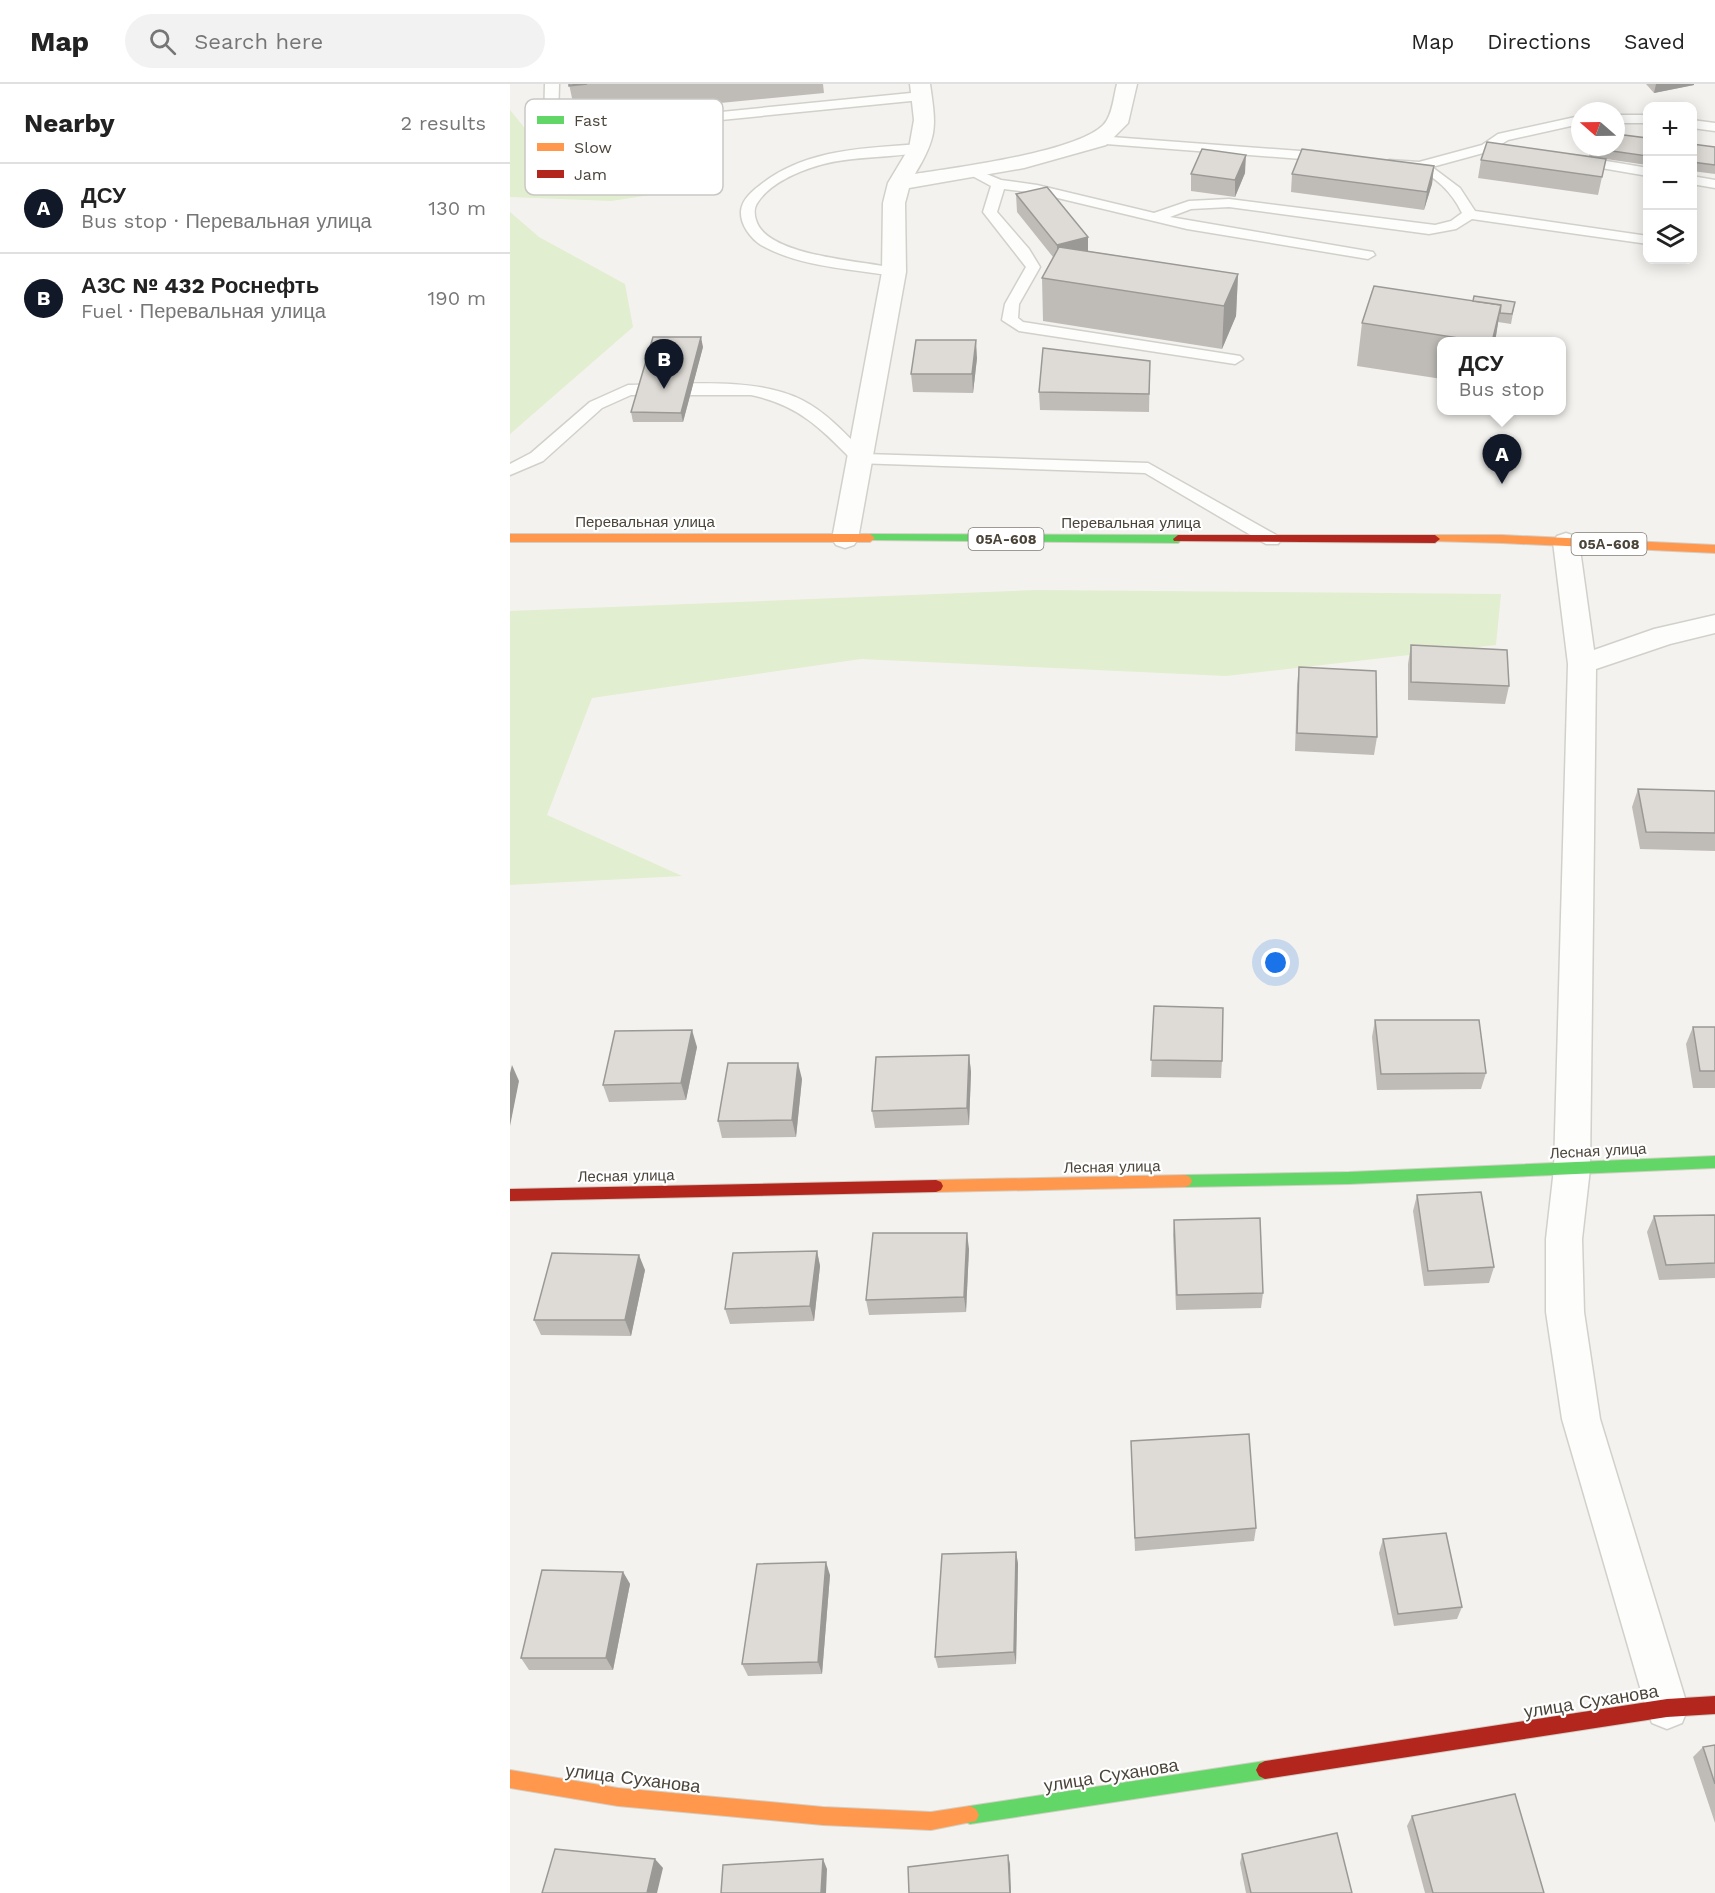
<!DOCTYPE html>
<meta charset="utf-8">
<style>
:root{--surface:#fff;--page:#f2f2f2;--text:#222;--muted:#767676;--line:#e0e0e0;--accent:#111827}
body{margin:0;font-family:"Work Sans",sans-serif;background:var(--page);color:var(--text)}
.controls{position:absolute;right:18px;top:18px;display:grid;overflow:hidden;border-radius:12px;box-shadow:0 3px 15px #0003}
.controls button{width:54px;height:54px;display:grid;place-items:center;padding:0;border:0;border-bottom:2px solid var(--line);background:var(--surface);color:var(--text);font:30px sans-serif}
.compass{position:absolute;left:1061px;top:18px;width:54px;height:54px;border-radius:50%;background:var(--surface);box-shadow:0 3px 15px #0003;rotate:290deg}
.you{position:absolute;left:766px;top:879px;width:21px;height:21px;margin:-15px;border:4px solid #fff;border-radius:50%;background:#1a73e8;box-shadow:0 0 0 9px #1a73e833}
.badge{display:grid;place-items:center;width:39px;height:39px;border-radius:50%;background:var(--accent);color:#fff;font-size:20px;font-weight:700}
.pin{position:absolute;translate:-50% -50px;filter:drop-shadow(0 2px 3px #0008)}
.pin::after{content:'';position:absolute;top:32px;width:21px;height:18px;background:inherit;clip-path:polygon(0 0,100% 0,50% 100%)}
.popup{position:absolute;left:927px;top:253px;width:129px;height:78px;box-sizing:border-box;display:grid;place-content:center;border-radius:12px;background:var(--surface);filter:drop-shadow(0 2px 4px #0005);font-size:20px;white-space:nowrap;color:var(--muted)}
.popup b{font-size:22px;color:var(--text)}
.popup::after{content:'';position:absolute;left:50%;top:100%;margin-left:-12px;border:12px solid transparent;border-top-color:var(--surface)}
.list{margin:0;padding:0;list-style:none}
h2{display:flex;justify-content:space-between;align-items:center;height:78px;margin:0;padding:0 24px;font-size:26px}
h2 small{font-size:20px;font-weight:400;color:var(--muted)}
.list li{display:grid;grid-template-columns:39px 1fr auto;gap:18px;align-items:center;box-sizing:border-box;height:90px;padding:0 24px;border-top:2px solid var(--line)}
.list b{display:block;font-size:22px;white-space:nowrap}
.list p{margin:0;font-size:20px;white-space:nowrap;color:var(--muted)}
.list em{font-size:20px;font-style:normal;color:var(--muted)}
.icon{flex:none;width:33px;height:33px;fill:none;stroke:currentColor;stroke-width:2;stroke-linecap:round;stroke-linejoin:round}
.map{position:relative;flex:none;width:1205px;height:1809px;overflow:hidden}
header{display:flex;align-items:center;gap:36px;box-sizing:border-box;height:84px;padding:0 30px;background:var(--surface);border-bottom:2px solid var(--line)}
header strong{font-size:28px}
nav{display:flex;gap:33px;margin-inline-start:auto;font-size:21px}
.search{width:420px;height:54px;background:var(--page);display:flex;align-items:center;gap:15px;box-sizing:border-box;padding:0 21px;border-radius:33px;color:var(--muted);font-size:22px}
main{display:flex}
aside{flex:1;background:var(--surface)}
.map>svg:first-child{display:block}
.green{fill:#e1eecf}
.lines{fill:none;stroke-linecap:round;stroke-linejoin:round}
.lane-casing{stroke:#d2d0cb;stroke-width:3}
.street-casing{stroke:#d2d0cb;stroke-width:3}
.fast-casing{stroke:#d3cfc5;stroke-width:2}
.slow-casing{stroke:#d3cfc5;stroke-width:2}
.jam-casing{stroke:#d3cfc5;stroke-width:2}
.lane{fill:#fdfdfc;fill-rule:evenodd}
.street{fill:#fdfdfc;fill-rule:evenodd}
.fast{fill:#63d668;fill-rule:evenodd}
.slow{fill:#ff974d;fill-rule:evenodd}
.jam{fill:#b3261e;fill-rule:evenodd}
.wall{fill:#bfbcb8}
.shaded-wall{fill:#9b9996}
.building{fill:#dedbd6;stroke:#9b9996;stroke-width:1.5}
.labels{text-anchor:middle;dominant-baseline:central;stroke-width:4.5;stroke-linejoin:round;paint-order:stroke}
.shield{fill:#fff;stroke:#817c74;stroke-width:1.5}
.shield-label{font-size:14px;font-weight:bold;fill:#4b4439}
.street-label{font-size:15px;fill:#4b4439;stroke:#fff}
.near-street-label{font-size:18px;fill:#4b4439;stroke:#fff}
.key{fill:#fff;stroke:#c9c7c4;stroke-width:1.5}
.key-label{font-size:16px;fill:#4b4439}
</style>
<header>
<strong>Map</strong>
<div class="search"><svg class="icon" aria-label="search" viewBox="0 0 24 24"><circle cx="10" cy="10" r="6"/><path d="M15 15l6 6"/></svg>Search here</div>
<nav><a>Map</a><a>Directions</a><a>Saved</a></nav>
</header>
<main>
<aside>
<h2>Nearby<small>2 results</small></h2>
<ul class="list">
<li><span class="badge">A</span><div><b>ДСУ</b><p>Bus stop · Перевальная улица</p></div><em>130 m</em></li>
<li><span class="badge">B</span><div><b>АЗС № 432 Роснефть</b><p>Fuel · Перевальная улица</p></div><em>190 m</em></li>
</ul>
</aside>
<div class="map">
<svg width="1205" height="1809" viewBox="0 0 1205 1809">
<rect width="100%" height="100%" fill="#f4f2ee"/>
<g class="green">
<polygon points="0,26 35,69 147,71 212,70 212,100 101,117 0,113"/>
<polygon points="0,128 29,153 115,200 123,243 0,350"/>
<polygon points="527,506 991,510 986,561 716,592 351,575 82,614 37,731 172,792 0,801 0,527"/>
</g>
<g class="lines">
<g class="lane-casing">
<g id="lane">
<polygon points="35,0 49,0 48,36 70,42 411,8 418,12 411,16 70,50 36,41 34,38"/>
<rect x="1106" y="31" width="32" height="8"/>
<path d="M1070,32v8l-72,16 -8,5 19,3 2,3 -2,3 -32,-2 -55,15 28,21 15,23 173,25v8l-176,-25 -16,10 -27,5 -200,-27 -38,2 -21,8 203,35 2,3 -7,4 -181,-30 -150,-36 -33,-4 -7,23 32,37 11,18 -21,37 -1,14 5,4 217,34 3,3 -8,5 -216,-33 -17,-11 3,-16 21,-37 -43,-55 8,-26 -26,-14 7,-4 29,12 36,5 117,28 35,-12 40,-2 206,26 16,-4 11,-8c-9,-19 -27,-39 -49,-44 -8,-1 -16,-1 -24,-3l-2,-3 2,-3 30,2 63,-17 16,-11z"/>
<polygon points="1182,36 1205,39 1205,47 1182,44"/>
<polygon points="588,52 817,69 824,73 817,77 583,59 581,56"/>
<path d="M410,60l5,1 2,3 -2,3c-34,8 -70,4 -105,14 -21,6 -50,18 -62,37 -4,5 -4,12 -2,18 10,37 111,41 143,49l2,3 -2,3 -5,1c-43,-7 -94,-9 -133,-31 -11,-7 -21,-21 -20,-34 1,-11 10,-19 18,-25 45,-37 106,-38 161,-42z"/>
<polygon points="1067,72 1138,84 1138,92 1062,79 1060,76"/>
<polygon points="1182,92 1205,96 1205,104 1182,100"/>
<path d="M118,301c53,0 127,-9 174,15 24,12 45,35 63,54l283,9 130,73 3,4 -3,4h-12l-121,-71 -290,-10c-33,-34 -56,-58 -104,-68h-120l-29,13 -59,53 -33,14v-11l21,-11 59,-51z"/>
</g>
</g>
<g class="street-casing">
<g id="street">
<path d="M400,0h20c6,42 8,52 -15,90 37,-6 176,-23 192,-54 6,-10 7,-25 10,-36h20l-9,39 -22,22 -82,23 -115,20 -4,15 1,69 -48,267 -4,6 -9,3 -9,-3 -4,-6 50,-267 1,-69 5,-20 21,-35 5,-28z"/>
<polygon points="1056,449 1065,452 1069,458 1084,566 1144,545 1205,531 1205,549 1160,560 1086,585 1080,1085 1072,1155 1074,1228 1090,1335 1178,1624 1172,1639 1157,1645 1142,1639 1136,1624 1052,1335 1036,1228 1036,1155 1044,1085 1058,580 1043,458 1047,452"/>
</g>
</g>
<g class="fast-casing">
<g id="fast">
<polygon points="360,450 668,451 673,455 668,459 356,456 356,452"/>
<polygon points="1205,1072 1205,1084 839,1100 675,1103 670,1101 668,1097 670,1093 675,1091 839,1088"/>
<polygon points="755,1677 761,1680 764,1686 761,1692 755,1695 460,1740 454,1737 451,1731 454,1725 460,1722"/>
</g>
</g>
<g class="slow-casing">
<g id="slow">
<polygon points="0,450 360,450 365,454 360,458 0,458"/>
<polygon points="925,451 992,451 1205,461 1205,469 992,459 921,457 920,455"/>
<polygon points="675,1091 680,1093 682,1097 680,1101 675,1103 426,1108 421,1106 419,1102 421,1098 426,1096"/>
<polygon points="0,1686 108,1704 313,1723 421,1728 460,1722 466,1725 469,1731 466,1737 421,1746 313,1741 108,1722 0,1704"/>
</g>
</g>
<g class="jam-casing">
<g id="jam">
<polygon points="668,451 925,451 930,455 925,459 664,457 663,455"/>
<polygon points="426,1096 431,1098 433,1102 431,1106 426,1108 0,1117 0,1105"/>
<polygon points="1205,1612 1205,1630 1157,1633 755,1695 749,1692 746,1686 749,1680 755,1677 1157,1615"/>
</g>
</g>
<use href="#lane" class="lane"/>
<use href="#street" class="street"/>
<use href="#fast" class="fast"/>
<use href="#slow" class="slow"/>
<use href="#jam" class="jam"/>
</g>
<g class="wall">
<polygon points="59,0 313,0 314,9 66,33"/>
<polygon points="1136,0 1184,0 1184,1 1144,9"/>
<polygon points="1137,54 1137,81 1096,75 1088,111 968,94 971,76 1079,72 1081,63"/>
<polygon points="1182,60 1205,63 1205,90 1182,87"/>
<polygon points="924,82 922,100 914,126 781,108 782,90"/>
<polygon points="735,89 725,113 681,107 681,90"/>
<polygon points="506,110 578,167 728,190 726,232 712,265 533,237 532,194 543,173 507,128"/>
<polygon points="963,217 1005,218 1001,240 988,238 985,258 932,258 932,295 847,282 852,239"/>
<polygon points="193,263 173,338 123,338 121,328"/>
<polygon points="467,274 463,309 403,308 401,290"/>
<polygon points="640,277 639,328 530,326 529,308"/>
<polygon points="901,561 999,602 995,620 898,616 898,580"/>
<polygon points="789,583 867,653 864,671 785,667 787,601"/>
<polygon points="1128,705 1205,707 1205,767 1130,765 1122,723"/>
<polygon points="644,922 712,977 711,994 641,993"/>
<polygon points="865,936 976,989 971,1005 867,1006 862,953"/>
<polygon points="1183,943 1205,943 1205,1004 1183,1004 1176,960"/>
<polygon points="187,963 176,1016 99,1018 93,1001"/>
<polygon points="459,971 461,988 459,1041 365,1044 362,1027"/>
<polygon points="292,995 286,1053 212,1054 208,1037"/>
<polygon points="907,1111 984,1183 979,1199 914,1202 903,1127"/>
<polygon points="1205,1131 1205,1194 1149,1196 1137,1148 1144,1132"/>
<polygon points="664,1136 753,1209 751,1224 666,1226 663,1151"/>
<polygon points="459,1165 456,1228 359,1231 356,1216"/>
<polygon points="307,1167 310,1182 304,1237 220,1240 215,1225"/>
<polygon points="135,1186 121,1252 31,1251 24,1236"/>
<polygon points="621,1357 746,1444 744,1457 625,1467"/>
<polygon points="873,1455 952,1523 947,1535 884,1542 869,1469"/>
<polygon points="506,1468 508,1480 506,1580 428,1584 425,1573"/>
<polygon points="113,1488 120,1500 103,1586 19,1586 11,1574"/>
<polygon points="320,1491 312,1590 238,1592 232,1580"/>
<polygon points="1205,1661 1205,1739 1183,1673 1193,1663"/>
<polygon points="902,1732 1034,1809 915,1809 897,1742"/>
<polygon points="732,1770 842,1809 736,1809 730,1779"/>
</g>
<g class="shaded-wall">
<polygon points="1146,0 1184,0 1184,1 1144,9"/>
<polygon points="736,71 735,89 725,113 725,96"/>
<polygon points="924,82 922,100 914,126 917,108"/>
<polygon points="578,153 578,171 547,179 547,161"/>
<polygon points="728,190 726,232 712,265 714,222"/>
<polygon points="991,221 985,258 982,258"/>
<polygon points="191,253 193,263 173,338 171,329"/>
<polygon points="466,256 467,274 463,309 462,290"/>
<polygon points="182,946 187,963 176,1016 171,999"/>
<polygon points="459,971 461,988 459,1041 457,1024"/>
<polygon points="288,979 292,995 286,1053 282,1036"/>
<polygon points="2,981 9,997 0,1042 0,989"/>
<polygon points="457,1149 459,1165 456,1228 454,1213"/>
<polygon points="307,1167 310,1182 304,1237 300,1222"/>
<polygon points="129,1171 135,1186 121,1252 115,1236"/>
<polygon points="506,1468 508,1480 506,1580 504,1568"/>
<polygon points="316,1478 320,1491 312,1590 308,1578"/>
<polygon points="113,1488 120,1500 103,1586 96,1574"/>
<polygon points="498,1771 500,1780 501,1809 500,1809"/>
<polygon points="145,1775 153,1784 147,1809 137,1809"/>
<polygon points="313,1775 317,1785 316,1809 311,1809"/>
</g>
<g class="building">
<polygon points="59,0 77,0 59,2"/>
<polygon points="1106,50 1137,54 1137,72 1081,64 1081,63 1106,63"/>
<polygon points="977,58 1096,75 1092,93 971,76"/>
<polygon points="1182,60 1205,63 1205,81 1182,78"/>
<polygon points="692,65 736,71 725,96 681,90"/>
<polygon points="792,65 924,82 917,108 782,90"/>
<polygon points="537,103 578,153 547,161 506,110"/>
<polygon points="549,163 728,190 714,222 532,194"/>
<polygon points="864,202 991,221 982,258 974,258 852,239"/>
<polygon points="964,212 1005,218 1002,230 990,229 991,221 963,217"/>
<polygon points="143,253 191,253 171,329 121,328"/>
<polygon points="406,256 466,256 462,290 401,290"/>
<polygon points="533,264 640,277 639,310 529,308"/>
<polygon points="901,561 997,566 999,602 901,598"/>
<polygon points="789,583 866,587 867,653 787,649"/>
<polygon points="1128,705 1205,707 1205,749 1136,748"/>
<polygon points="644,922 713,924 712,977 641,976"/>
<polygon points="865,936 969,936 976,989 871,990"/>
<polygon points="1183,943 1205,943 1205,987 1190,987"/>
<polygon points="182,946 171,999 93,1001 105,947"/>
<polygon points="459,971 457,1024 362,1027 366,973"/>
<polygon points="218,979 288,979 282,1036 208,1037"/>
<polygon points="971,1108 984,1183 918,1187 907,1111"/>
<polygon points="1205,1131 1205,1179 1156,1181 1144,1132"/>
<polygon points="750,1134 753,1209 667,1211 664,1136"/>
<polygon points="363,1149 457,1149 454,1213 356,1216"/>
<polygon points="307,1167 300,1222 215,1225 223,1169"/>
<polygon points="42,1169 129,1171 115,1236 24,1236"/>
<polygon points="739,1350 746,1444 625,1454 621,1357"/>
<polygon points="936,1449 952,1523 888,1530 873,1455"/>
<polygon points="506,1468 504,1568 425,1573 432,1470"/>
<polygon points="316,1478 308,1578 232,1580 247,1480"/>
<polygon points="32,1486 113,1488 96,1574 11,1574"/>
<polygon points="1205,1661 1205,1700 1193,1663"/>
<polygon points="1005,1710 1034,1809 923,1809 902,1732"/>
<polygon points="827,1749 842,1809 741,1809 732,1770"/>
<polygon points="45,1765 145,1775 137,1809 32,1809"/>
<polygon points="498,1771 500,1809 399,1809 398,1783"/>
<polygon points="313,1775 311,1809 211,1809 213,1781"/>
</g>
<g class="labels">
<g class="shield">
<rect x="458.5" y="444" width="75" height="22" rx="4.5"/>
<rect x="1061.5" y="449" width="75" height="22" rx="4.5"/>
</g>
<g class="shield-label">
<text x="496" y="455">05А-608</text>
<text x="1099" y="460">05А-608</text>
</g>
<g class="street-label">
<text x="135" y="438">Перевальная улица</text>
<text x="621" y="439">Перевальная улица</text>
<text transform="translate(1088 1067) rotate(-3)">Лесная улица</text>
<text transform="translate(602 1083) rotate(-1)">Лесная улица</text>
<text transform="translate(116 1092) rotate(-1)">Лесная улица</text>
</g>
<g class="near-street-label">
<text transform="translate(1081 1617) rotate(-9)">улица Суханова</text>
<text transform="translate(601 1691) rotate(-9)">улица Суханова</text>
<text transform="translate(123 1694) rotate(7)">улица Суханова</text>
</g>
</g>
<rect x="15" y="15" width="198" height="96" rx="9" class="key"/>
<rect x="27" y="32" width="27" height="8" fill="#63d668"/>
<rect x="27" y="59" width="27" height="8" fill="#ff974d"/>
<rect x="27" y="86" width="27" height="8" fill="#b3261e"/>
<g class="key-label">
<text x="64" y="42">Fast</text>
<text x="64" y="69">Slow</text>
<text x="64" y="96">Jam</text>
</g>
</svg>
<div class="controls">
<button>+</button>
<button>−</button>
<button><svg class="icon" aria-label="layers" viewBox="0 0 24 24"><path d="M12 4l9 5-9 5-9-5zM3 14l9 5 9-5"/></svg></button>
</div>
<svg class="compass" viewBox="-18 -18 36 36"><path d="M0-13l5 13h-10z" fill="#e53935"/><path d="M0 13l5-13h-10z" fill="#767676"/></svg>
<div class="you"></div>
<div class="pin badge" style="left:992px;top:400px">A</div>
<div class="popup"><b>ДСУ</b>Bus stop</div>
<div class="pin badge" style="left:154px;top:305px">B</div>
</div>
</main>
